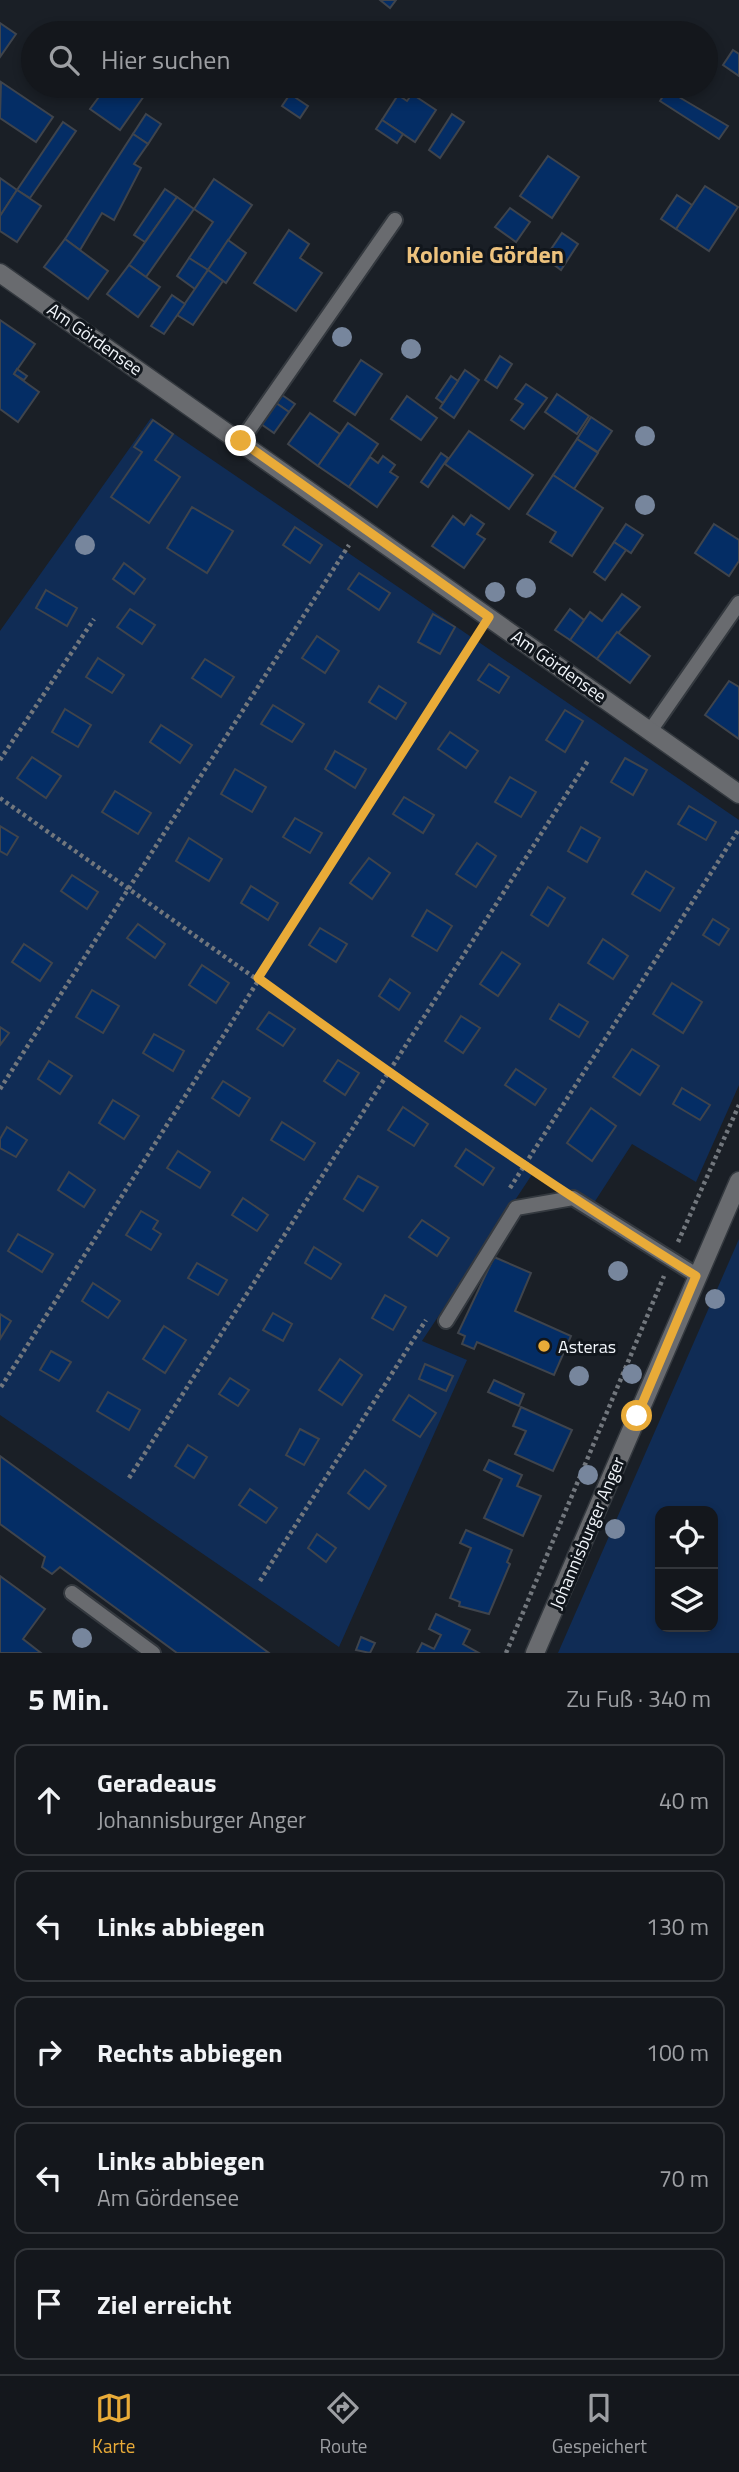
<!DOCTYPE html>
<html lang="de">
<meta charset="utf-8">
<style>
:root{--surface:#14171c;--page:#212429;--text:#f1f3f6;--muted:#9d9fa3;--line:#33363b;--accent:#e9ab38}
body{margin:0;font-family:"Titillium Web",sans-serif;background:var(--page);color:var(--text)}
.controls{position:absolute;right:21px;bottom:21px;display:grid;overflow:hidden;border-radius:14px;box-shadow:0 4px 10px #0003}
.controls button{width:63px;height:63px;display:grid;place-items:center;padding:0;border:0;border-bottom:2px solid var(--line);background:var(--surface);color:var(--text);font:35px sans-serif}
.stop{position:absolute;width:21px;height:21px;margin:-16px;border:5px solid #e9ab38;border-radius:50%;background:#fff}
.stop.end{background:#e9ab38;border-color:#fff;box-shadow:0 2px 7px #0008}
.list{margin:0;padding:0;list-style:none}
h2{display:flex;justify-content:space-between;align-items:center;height:91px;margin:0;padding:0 28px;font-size:30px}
h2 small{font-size:23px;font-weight:400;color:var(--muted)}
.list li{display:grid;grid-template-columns:46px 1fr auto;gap:21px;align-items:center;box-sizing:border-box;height:112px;margin:0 14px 14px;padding:0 14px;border:2px solid var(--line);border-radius:14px}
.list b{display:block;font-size:26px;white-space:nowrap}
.list p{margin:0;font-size:23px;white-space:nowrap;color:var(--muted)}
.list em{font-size:23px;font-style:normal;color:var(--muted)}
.icon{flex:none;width:38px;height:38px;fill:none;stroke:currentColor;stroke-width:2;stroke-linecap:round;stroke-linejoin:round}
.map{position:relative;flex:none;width:739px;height:1653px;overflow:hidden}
.search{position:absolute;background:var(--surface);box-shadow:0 4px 10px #0003;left:21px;right:21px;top:21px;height:77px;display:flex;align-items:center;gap:18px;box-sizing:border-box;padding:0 24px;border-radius:38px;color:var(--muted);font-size:26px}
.sheet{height:721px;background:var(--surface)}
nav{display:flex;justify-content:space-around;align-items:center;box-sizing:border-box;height:98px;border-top:2px solid var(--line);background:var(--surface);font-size:19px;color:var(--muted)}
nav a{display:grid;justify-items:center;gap:4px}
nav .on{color:var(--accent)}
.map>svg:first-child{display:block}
.green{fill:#102c55;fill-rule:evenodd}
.building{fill:#042d65;stroke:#3f444c;stroke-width:2}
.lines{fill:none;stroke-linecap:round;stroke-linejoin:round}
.service-casing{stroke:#34393f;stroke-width:18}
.minor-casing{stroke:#34393f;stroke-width:21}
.path{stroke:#72777d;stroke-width:4.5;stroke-dasharray:3.5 3.5;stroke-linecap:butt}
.service{stroke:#696b6f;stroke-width:14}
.minor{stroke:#696b6f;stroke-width:18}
.tree{fill:#77869d}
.route{stroke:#e9ab38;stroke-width:9}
.poi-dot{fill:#e9ab38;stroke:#11161c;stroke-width:2.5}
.labels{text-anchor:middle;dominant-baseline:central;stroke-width:6;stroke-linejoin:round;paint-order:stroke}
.street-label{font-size:18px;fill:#f0f4f9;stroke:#11161c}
.poi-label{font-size:18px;fill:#f0f4f9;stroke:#11161c;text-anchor:start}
.district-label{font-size:24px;font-weight:bold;fill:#edc27d;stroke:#11161c}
</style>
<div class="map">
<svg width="739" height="1653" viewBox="0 0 739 1653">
<rect width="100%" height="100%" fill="#1a1f26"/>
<g class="green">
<polygon points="151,418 739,820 739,1085 696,1182 632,1144 590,1209 533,1173 422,1341 467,1360 339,1647 0,1415 0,631"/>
<path d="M739,1239v414h-181zM713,1511v116h-53v-116z"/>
</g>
<g class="building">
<polygon points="380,0 396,0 390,8"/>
<polygon points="0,23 16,34 0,57"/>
<polygon points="733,50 739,54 739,76 723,65"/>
<polygon points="1,82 53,117 36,142 0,118"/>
<polygon points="107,86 130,86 144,96 120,130 90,109"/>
<polygon points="667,90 728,126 719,139 660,101"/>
<polygon points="290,94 308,106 300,118 282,106"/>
<polygon points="412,94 436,110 415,142 382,120 398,95 407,101"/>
<polygon points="146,114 161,124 148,144 133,134"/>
<polygon points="452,114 464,122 440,158 429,150"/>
<polygon points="382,120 403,134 397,143 376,129"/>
<polygon points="63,122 76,131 30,198 17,190"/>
<polygon points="133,134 148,144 134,164 141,168 114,220 102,213 80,250 65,239"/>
<polygon points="548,156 579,177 552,218 520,196"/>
<polygon points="0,178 17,190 0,216"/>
<polygon points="214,179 252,205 208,270 189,258 213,222 194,209"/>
<polygon points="705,186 738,207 709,251 676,229"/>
<polygon points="165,189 177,197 145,242 134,235"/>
<polygon points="17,190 41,206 17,242 0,231 0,216"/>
<polygon points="677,195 692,205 676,229 661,219"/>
<polygon points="177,197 194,209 146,277 129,265"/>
<polygon points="510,208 530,222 516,242 495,227"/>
<polygon points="289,230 309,244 300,258 322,273 296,311 254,283"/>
<polygon points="562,233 578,244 561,270 545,258"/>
<polygon points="65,239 108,271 88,299 44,267"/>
<polygon points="228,240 246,253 226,283 208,270"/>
<polygon points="189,258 208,270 195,289 177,276"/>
<polygon points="129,265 160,287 138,317 107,294"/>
<polygon points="208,270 223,281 193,325 177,315"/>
<polygon points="172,295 185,304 164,334 151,326"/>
<polygon points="0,320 35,344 14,374 39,392 18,422 0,409"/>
<polygon points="500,356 512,364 497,388 485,380"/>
<polygon points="361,360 382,374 355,415 334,401"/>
<polygon points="17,369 27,376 24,380 14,374"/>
<polygon points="465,370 479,380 454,418 440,408"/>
<polygon points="451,376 458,381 443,403 436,398"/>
<polygon points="526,384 547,398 524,429 511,420 523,404 515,399"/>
<polygon points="557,394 589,416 577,434 545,412"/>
<polygon points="282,395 295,404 289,412 276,403"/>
<polygon points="407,396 437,418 421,440 391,419"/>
<polygon points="276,403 289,412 274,433 261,424"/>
<polygon points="310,413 340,434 318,466 288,444"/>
<polygon points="591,417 612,431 598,452 577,439"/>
<polygon points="153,420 173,434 155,460 180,477 149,523 111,497 142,452 134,447"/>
<polygon points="348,423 378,444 349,487 318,466"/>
<polygon points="469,431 533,475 509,509 445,464"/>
<polygon points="577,439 598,453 574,489 553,475"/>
<polygon points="441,453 448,458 428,487 421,482"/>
<polygon points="383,456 395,465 390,472 398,477 377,507 349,487 370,457 378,463"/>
<polygon points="553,475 603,508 572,556 550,542 556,532 527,514"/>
<polygon points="192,507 233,531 207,573 167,548"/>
<polygon points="471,515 484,524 477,534 485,539 464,568 432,546 453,516 464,525"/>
<polygon points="626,524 643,535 631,553 614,542"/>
<polygon points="714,524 739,540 739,561 729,576 695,553"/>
<polygon points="295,527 322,545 310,563 283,545"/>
<polygon points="614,542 626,550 605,580 594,572"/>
<polygon points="124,563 145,579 134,594 113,579"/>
<polygon points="359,573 390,593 379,610 348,589"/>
<polygon points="46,590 77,608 67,626 36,608"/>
<polygon points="622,594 640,607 597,659 570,640 590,612 602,621"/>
<polygon points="130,609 155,625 142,644 117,627"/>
<polygon points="570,609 584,620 570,640 555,630"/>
<polygon points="433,614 455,627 440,654 418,642"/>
<polygon points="617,632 650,656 630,683 597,659"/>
<polygon points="317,636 339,651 325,673 302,658"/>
<polygon points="98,658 124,675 112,693 86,677"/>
<polygon points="205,659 234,677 221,697 192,678"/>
<polygon points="489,664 509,677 499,693 478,680"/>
<polygon points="729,681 739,687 739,739 705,715"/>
<polygon points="379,686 406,703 396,719 369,702"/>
<polygon points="273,705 304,724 292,742 261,724"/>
<polygon points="65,709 91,725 78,747 52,732"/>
<polygon points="565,710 583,721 565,752 546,740"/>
<polygon points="161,725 192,745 180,763 150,742"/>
<polygon points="450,732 478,751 466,768 438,749"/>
<polygon points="335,751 366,769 355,788 325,769"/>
<polygon points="32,757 61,776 46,798 17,778"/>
<polygon points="625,758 647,770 633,795 611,782"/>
<polygon points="235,769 266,787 252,812 221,794"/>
<polygon points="510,777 536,792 521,817 495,802"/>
<polygon points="115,791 151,813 138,834 102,812"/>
<polygon points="404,797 434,815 423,833 393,814"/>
<polygon points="689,806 716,822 706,840 678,824"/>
<polygon points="295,818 322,833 310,853 283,837"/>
<polygon points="0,826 18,837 7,855 0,851"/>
<polygon points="581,827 600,838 587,862 568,851"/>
<polygon points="189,838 222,859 209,881 176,861"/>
<polygon points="477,843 496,856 476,887 456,874"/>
<polygon points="369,858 390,873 372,899 350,883"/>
<polygon points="646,871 674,888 660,911 632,894"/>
<polygon points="72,875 98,892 87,909 61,891"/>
<polygon points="251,886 278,903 268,920 241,903"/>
<polygon points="548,887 565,898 548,926 531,915"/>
<polygon points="427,910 452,926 437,951 412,936"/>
<polygon points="713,919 729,929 719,945 703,935"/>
<polygon points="138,924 165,944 155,958 127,938"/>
<polygon points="320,928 347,944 336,962 309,945"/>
<polygon points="603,939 628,956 613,979 588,963"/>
<polygon points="24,944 52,963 40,981 12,962"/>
<polygon points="502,952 520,964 498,996 480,984"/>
<polygon points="202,965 229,983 216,1003 189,985"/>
<polygon points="390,979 410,993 399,1010 379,996"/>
<polygon points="672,983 702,1002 683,1033 653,1014"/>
<polygon points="92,990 119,1006 103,1033 76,1017"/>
<polygon points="559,1004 588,1022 579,1037 550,1019"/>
<polygon points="269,1012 295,1029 283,1046 257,1029"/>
<polygon points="461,1016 480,1028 463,1053 445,1041"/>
<polygon points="0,1027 9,1033 0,1045"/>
<polygon points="154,1034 184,1051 173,1071 143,1053"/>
<polygon points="632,1049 659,1066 640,1095 613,1077"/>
<polygon points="338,1060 359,1073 345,1095 324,1081"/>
<polygon points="49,1061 72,1076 60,1094 38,1079"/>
<polygon points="516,1069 546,1089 535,1105 505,1085"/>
<polygon points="223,1081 250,1098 239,1116 212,1098"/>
<polygon points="682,1088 710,1105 700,1120 673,1104"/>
<polygon points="113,1100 139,1116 124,1139 99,1123"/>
<polygon points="403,1107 428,1124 414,1146 388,1130"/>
<polygon points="591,1108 616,1126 592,1161 567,1143"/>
<polygon points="282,1122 315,1143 304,1160 271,1140"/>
<polygon points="7,1127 27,1140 16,1157 0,1148 0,1139"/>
<polygon points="466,1149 494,1168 483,1185 455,1166"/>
<polygon points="178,1151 210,1172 200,1188 167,1168"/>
<polygon points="69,1172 95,1190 84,1207 58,1190"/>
<polygon points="358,1176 378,1187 363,1211 344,1199"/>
<polygon points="243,1198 268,1215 257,1231 232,1215"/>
<polygon points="141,1211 158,1221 153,1229 161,1234 151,1250 126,1235"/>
<polygon points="422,1220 449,1238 437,1256 409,1237"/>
<polygon points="18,1234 53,1254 42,1272 8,1251"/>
<polygon points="314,1247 341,1264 331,1279 305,1263"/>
<polygon points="494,1257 531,1273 515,1311 571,1336 554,1375 477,1342 474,1349 462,1344 465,1336 458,1333"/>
<polygon points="197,1263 227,1280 218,1295 188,1278"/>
<polygon points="93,1283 120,1301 108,1318 82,1301"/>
<polygon points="385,1295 406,1307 393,1330 372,1318"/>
<polygon points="273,1313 292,1324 283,1341 263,1330"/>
<polygon points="0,1314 11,1321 0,1339"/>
<polygon points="164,1326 186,1340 165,1373 143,1359"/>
<polygon points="51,1351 71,1362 59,1381 40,1370"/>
<polygon points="340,1359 362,1375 342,1405 319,1390"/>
<polygon points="425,1364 453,1376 446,1391 419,1379"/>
<polygon points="230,1378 249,1390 238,1406 219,1394"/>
<polygon points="494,1380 524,1394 519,1406 488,1392"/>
<polygon points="108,1392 140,1410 129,1430 97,1411"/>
<polygon points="409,1395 436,1413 420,1437 393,1420"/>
<polygon points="521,1407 572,1430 553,1471 515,1454 526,1431 513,1426"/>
<polygon points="300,1429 319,1439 304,1465 286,1455"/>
<polygon points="188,1445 207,1457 194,1478 175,1466"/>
<polygon points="0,1456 269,1653 177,1653 60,1567 52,1574 42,1567 45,1557 0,1524"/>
<polygon points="489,1460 522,1475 517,1486 541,1496 523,1536 484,1518 502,1479 484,1470"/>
<polygon points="365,1470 386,1486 369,1509 348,1493"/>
<polygon points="250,1489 277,1508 266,1523 239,1505"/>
<polygon points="466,1530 512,1550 507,1562 510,1564 489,1614 459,1606 460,1602 450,1598 471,1548 460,1543"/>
<polygon points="317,1534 336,1548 326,1562 308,1548"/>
<polygon points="0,1576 45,1609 23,1639 41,1653 0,1653"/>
<polygon points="436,1614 470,1630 463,1644 479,1653 417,1653 422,1643 434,1649 441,1635 429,1629"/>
<polygon points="361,1637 375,1643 370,1653 356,1650"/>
</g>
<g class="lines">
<g class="service-casing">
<g id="service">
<polyline points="241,441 395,220"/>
<polyline points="650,731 739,603"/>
<polyline points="446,1321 516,1208 573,1198 696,1275"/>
<polyline points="72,1593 153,1653"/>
</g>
</g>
<g class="minor-casing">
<g id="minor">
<polyline points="0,273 739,794"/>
<polyline points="535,1653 739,1181"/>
</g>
</g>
<g class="path">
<polyline points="0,760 94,619"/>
<polyline points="0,798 388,1072 550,1182"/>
<polyline points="0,1089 349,545"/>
<polyline points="510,1188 739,829"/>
<polyline points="678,1242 739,1105"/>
<polyline points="1,1387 477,635"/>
<polyline points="129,1478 589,759"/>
<polyline points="260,1581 426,1320"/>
<polyline points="506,1653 664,1276"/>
</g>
<use href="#service" class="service"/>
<use href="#minor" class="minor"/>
</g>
<g class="tree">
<circle cx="342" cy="337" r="10"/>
<circle cx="411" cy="349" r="10"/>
<circle cx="645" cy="436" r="10"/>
<circle cx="645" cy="505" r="10"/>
<circle cx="85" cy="545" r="10"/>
<circle cx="526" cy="588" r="10"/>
<circle cx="495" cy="592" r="10"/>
<circle cx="618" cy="1271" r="10"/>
<circle cx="715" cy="1299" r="10"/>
<circle cx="632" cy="1374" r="10"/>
<circle cx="579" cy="1376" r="10"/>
<circle cx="588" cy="1475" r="10"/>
<circle cx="615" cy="1529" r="10"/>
<circle cx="82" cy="1638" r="10"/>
</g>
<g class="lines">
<path class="route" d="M241,441l248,176 -231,361c143,104 288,205 438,298l-59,140"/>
</g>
<circle class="poi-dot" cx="544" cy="1346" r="7"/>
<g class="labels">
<g class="street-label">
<text transform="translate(95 339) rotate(35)">Am Gördensee</text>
<text transform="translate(559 666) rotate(35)">Am Gördensee</text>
<text transform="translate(587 1533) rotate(-67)">Johannisburger Anger</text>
</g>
<g class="poi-label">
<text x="558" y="1346">Asteras</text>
</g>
<g class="district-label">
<text x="485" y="254">Kolonie Görden</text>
</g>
</g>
</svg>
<div class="controls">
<button><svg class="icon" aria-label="locate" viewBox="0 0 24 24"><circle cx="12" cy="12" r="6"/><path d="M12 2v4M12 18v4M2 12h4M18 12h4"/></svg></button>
<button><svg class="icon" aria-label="layers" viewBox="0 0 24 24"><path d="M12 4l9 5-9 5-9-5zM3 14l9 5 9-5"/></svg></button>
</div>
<div class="stop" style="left:637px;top:1416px"></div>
<div class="stop end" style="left:241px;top:441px"></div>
<div class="search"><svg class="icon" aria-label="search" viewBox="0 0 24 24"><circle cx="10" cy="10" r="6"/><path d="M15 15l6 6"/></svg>Hier suchen</div>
</div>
<section class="sheet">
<h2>5 Min.<small>Zu Fuß · 340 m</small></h2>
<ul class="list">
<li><svg class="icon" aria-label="ahead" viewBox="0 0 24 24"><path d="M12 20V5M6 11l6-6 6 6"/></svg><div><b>Geradeaus</b><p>Johannisburger Anger</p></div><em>40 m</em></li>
<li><svg class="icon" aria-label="left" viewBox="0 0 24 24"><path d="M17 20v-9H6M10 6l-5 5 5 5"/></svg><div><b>Links abbiegen</b></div><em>130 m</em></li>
<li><svg class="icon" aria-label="right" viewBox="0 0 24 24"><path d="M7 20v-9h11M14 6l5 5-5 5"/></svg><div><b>Rechts abbiegen</b></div><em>100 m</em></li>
<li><svg class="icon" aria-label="left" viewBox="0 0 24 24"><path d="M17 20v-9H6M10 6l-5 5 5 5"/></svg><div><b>Links abbiegen</b><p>Am Gördensee</p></div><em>70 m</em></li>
<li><svg class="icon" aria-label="arrive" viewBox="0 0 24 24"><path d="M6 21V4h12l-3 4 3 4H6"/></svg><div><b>Ziel erreicht</b></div></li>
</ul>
</section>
<nav>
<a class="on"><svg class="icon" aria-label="map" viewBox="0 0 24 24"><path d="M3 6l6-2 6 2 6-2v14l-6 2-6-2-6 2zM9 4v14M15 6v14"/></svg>Karte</a>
<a><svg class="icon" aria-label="directions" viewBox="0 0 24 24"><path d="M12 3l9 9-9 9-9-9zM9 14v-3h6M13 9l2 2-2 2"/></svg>Route</a>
<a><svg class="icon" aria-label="saved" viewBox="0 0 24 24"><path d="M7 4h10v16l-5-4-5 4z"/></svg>Gespeichert</a>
</nav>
